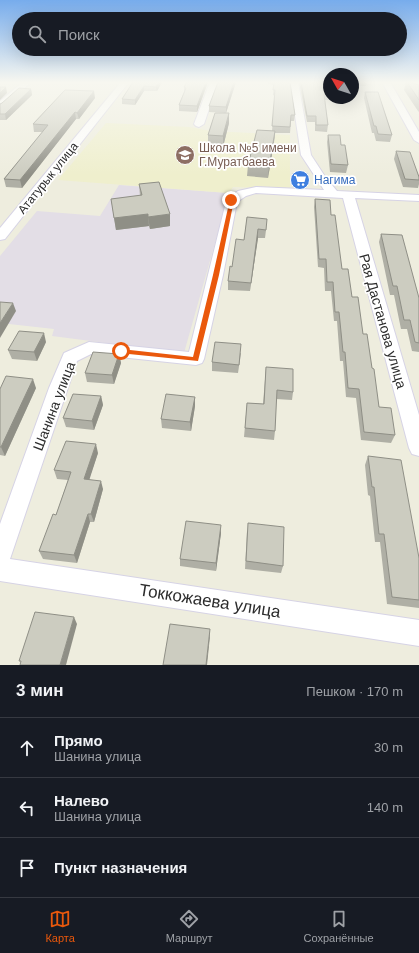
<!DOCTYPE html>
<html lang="ru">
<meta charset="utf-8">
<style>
:root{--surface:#171b24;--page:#242831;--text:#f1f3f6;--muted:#9ea1a6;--line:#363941;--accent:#ea580c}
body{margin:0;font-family:Helvetica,sans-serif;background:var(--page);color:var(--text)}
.compass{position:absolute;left:323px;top:68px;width:36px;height:36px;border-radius:50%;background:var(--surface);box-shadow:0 4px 16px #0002;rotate:309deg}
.stop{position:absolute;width:12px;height:12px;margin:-9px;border:3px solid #ea580c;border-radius:50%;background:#fff}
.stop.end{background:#ea580c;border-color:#fff;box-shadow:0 1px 4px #0008}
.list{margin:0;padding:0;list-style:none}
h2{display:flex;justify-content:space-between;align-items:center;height:52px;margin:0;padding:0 16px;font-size:17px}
h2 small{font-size:13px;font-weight:400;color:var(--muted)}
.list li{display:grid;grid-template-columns:26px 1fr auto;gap:12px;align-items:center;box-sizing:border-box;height:60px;padding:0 16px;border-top:1px solid var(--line)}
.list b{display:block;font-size:15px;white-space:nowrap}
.list p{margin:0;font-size:13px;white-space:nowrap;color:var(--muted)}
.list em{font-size:13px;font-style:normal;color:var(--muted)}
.icon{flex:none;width:22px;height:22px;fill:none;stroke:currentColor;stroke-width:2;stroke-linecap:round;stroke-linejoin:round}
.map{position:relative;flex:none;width:419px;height:665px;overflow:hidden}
.search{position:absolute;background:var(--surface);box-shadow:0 4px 16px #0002;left:12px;right:12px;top:12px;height:44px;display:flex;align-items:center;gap:10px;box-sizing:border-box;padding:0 14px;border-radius:22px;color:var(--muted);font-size:15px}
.sheet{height:232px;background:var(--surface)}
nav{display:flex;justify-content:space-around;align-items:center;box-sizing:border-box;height:56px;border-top:1px solid var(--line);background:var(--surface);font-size:11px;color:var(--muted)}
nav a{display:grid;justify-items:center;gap:2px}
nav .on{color:var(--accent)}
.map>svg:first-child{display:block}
.industrial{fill:#e3dee6}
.education{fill:#efefcd}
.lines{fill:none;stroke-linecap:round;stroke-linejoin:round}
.minor-casing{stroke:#d6d3e5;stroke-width:2}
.minor{fill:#fff;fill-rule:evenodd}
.wall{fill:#afafa5}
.shaded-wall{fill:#8f8f86}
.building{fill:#ccccc0;stroke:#8f8f86}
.route{fill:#ea580c}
.labels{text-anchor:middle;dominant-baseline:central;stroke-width:3.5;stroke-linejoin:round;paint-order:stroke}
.far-education-label{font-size:12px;fill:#785e54;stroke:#fff;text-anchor:start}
.far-street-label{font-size:12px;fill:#2c2c2c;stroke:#fff}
.far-shop-label{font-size:12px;fill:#366cbe;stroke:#fff;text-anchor:start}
.street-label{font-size:14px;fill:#2c2c2c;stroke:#fff}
.near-street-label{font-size:17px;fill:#2c2c2c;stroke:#fff}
</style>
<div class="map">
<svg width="419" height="665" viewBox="0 0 419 665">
<rect width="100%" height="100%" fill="#eeedde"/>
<polygon class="industrial" points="119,185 229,193 184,353 52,336 54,329 0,323 0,256 37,211 100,216"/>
<polygon class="education" points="106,123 189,127 211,131 290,135 290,188 233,187 229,193 58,180"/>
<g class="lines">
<g class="minor-casing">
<g id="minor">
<polygon points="23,82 31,82 3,108 0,109 0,101"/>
<polygon points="121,82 129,82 5,239 0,240 0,228"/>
<polygon points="210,82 218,82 204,124 199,127 196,126 194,124"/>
<polygon points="290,82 298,82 311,155 326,178 337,191 419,195 419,201 355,198 419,415 419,456 412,454 409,448 343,198 256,193 246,196 237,202 223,275 204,359 202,363 196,365 91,354 77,361 10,559 419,620 419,646 0,581 0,524 49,388 64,353 89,342 189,352 227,198 238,191 256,187 324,190 301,155"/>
<polygon points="382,82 390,82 419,132 419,143 414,140"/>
</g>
</g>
<use href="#minor" class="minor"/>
</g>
<g class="wall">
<polygon points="133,82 162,82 157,91 144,91 135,105 122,104 122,99"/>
<polygon points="187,82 208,82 197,112 179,111 179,105 184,92 184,87"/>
<polygon points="236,82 226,113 209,112 209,106"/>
<polygon points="268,82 290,82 295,115 294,121 291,121 290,133 275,133 274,142 268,178 247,176 248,165 272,131 275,96 273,95 274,85 268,84"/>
<polygon points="299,82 329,82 329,98 335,98 335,100 325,100 328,125 327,132 315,131 315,122 307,122"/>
<rect x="353" y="82" width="13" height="4"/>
<polygon points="406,82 409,82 419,85 419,112 418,111 404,90"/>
<polygon points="31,89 32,95 6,120 0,120 0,104"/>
<polygon points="365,92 392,135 390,142 376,141 374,133 372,133 364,98"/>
<polygon points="95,98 79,119 76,119 22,188 6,187 4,179 43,132 34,132 33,124"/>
<polygon points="229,113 229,123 223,147 208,146 208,135"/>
<polygon points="328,135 341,145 348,165 346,173 330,172 327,142"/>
<polygon points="396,151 419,177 419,184 418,188 403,187 394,159"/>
<polygon points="139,184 170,226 150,229 149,226 116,230 111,199 140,196"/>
<polygon points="315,199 331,215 342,269 352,297 363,334 372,368 379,407 395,435 391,443 361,440 356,398 346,397 343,361 340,361 337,321 334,321 331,291 325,291 324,268 318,267 314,207"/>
<polygon points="247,217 266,230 265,238 258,238 250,291 228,290 228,281 232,267 244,240"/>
<polygon points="381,234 419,298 419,352 412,351 407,329 401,329 394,295 390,295 379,242"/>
<polygon points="46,342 37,361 12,359 8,350"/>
<polygon points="241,353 238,373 212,371 212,362"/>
<polygon points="119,354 121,363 114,384 87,382 85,373"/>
<polygon points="266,367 293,392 292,400 276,399 275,431 274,440 244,437 247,403 263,404"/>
<polygon points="36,388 5,456 0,455 0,389"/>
<polygon points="101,396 103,405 94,430 66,427 63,418"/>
<polygon points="195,397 195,406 191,431 162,428 161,419"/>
<polygon points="98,453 89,479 103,489 94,522 90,522 77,563 43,559 39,551 56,515 68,480 57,479 54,470"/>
<polygon points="368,456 419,558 419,608 387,604 380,542 375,542 370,496 368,495 365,465"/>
<polygon points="247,531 283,566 281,573 245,569"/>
<polygon points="221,533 216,571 180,566 180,559"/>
</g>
<g class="shaded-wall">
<polygon points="159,82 162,82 157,91 156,87"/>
<polygon points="206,82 208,82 197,112 197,106"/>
<polygon points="234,82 236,82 226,113 226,107"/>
<polygon points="144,86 144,91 135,105 135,100"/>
<polygon points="6,87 7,93 0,100 0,93"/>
<polygon points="31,89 32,95 6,120 5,114"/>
<polygon points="94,91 95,98 79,119 77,113"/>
<polygon points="75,112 76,119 22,188 20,180"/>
<polygon points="229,113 229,123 223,147 223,136"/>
<polygon points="275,131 274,142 268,178 269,167"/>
<polygon points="148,214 149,226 116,230 114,218"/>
<polygon points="170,214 170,226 150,229 148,217"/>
<polygon points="258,229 258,238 250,291 251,283"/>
<polygon points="13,303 16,311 0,338 0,323"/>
<polygon points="44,333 46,342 37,361 34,352"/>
<polygon points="119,354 121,363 114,384 112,375"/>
<polygon points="33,379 36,388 5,456 1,447"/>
<polygon points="101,396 103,405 94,430 92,421"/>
<polygon points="195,397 195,406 191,431 190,422"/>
<polygon points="96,444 98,453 87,487 84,479"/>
<polygon points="101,481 103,489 94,522 91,514"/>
<polygon points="88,514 90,522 77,563 74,555"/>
<polygon points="221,525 221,533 216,571 216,563"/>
<polygon points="74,617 77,624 66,665 60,665"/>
<polygon points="210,629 210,636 207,665 206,665"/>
</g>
<g class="building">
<polygon points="133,82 159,82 156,87 144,86 135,100 122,99"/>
<polygon points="187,82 206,82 197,106 179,105 186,88 184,87"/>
<polygon points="218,82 234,82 226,107 209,106"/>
<polygon points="274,82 290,82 295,115 291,115 290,127 272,126 275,90 273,90"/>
<polygon points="301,82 329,82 329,95 324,94 328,125 316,125 316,116 307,116"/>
<polygon points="407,82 409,82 419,85 419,100"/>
<polygon points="0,87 6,87 0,93"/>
<polygon points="19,88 31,89 5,114 0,114 0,104 2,103"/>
<polygon points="65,90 94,91 77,113 75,112 20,180 4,179 48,125 33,124"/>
<polygon points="365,92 378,92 392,135 378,134 376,126 374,126"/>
<polygon points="215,113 229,113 223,136 208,135"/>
<polygon points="257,130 275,131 269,167 248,165"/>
<polygon points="328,135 340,135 341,145 345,145 348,165 331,164"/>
<polygon points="396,151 410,152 419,177 419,180 405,179"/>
<polygon points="159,182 170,214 148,217 148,214 114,218 111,199 142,195 139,184"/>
<polygon points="315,199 330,200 331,215 335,215 342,269 348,269 352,297 358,297 363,334 367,334 372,368 374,369 379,407 391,408 395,435 364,432 359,389 348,388 345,352 343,352 339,312 335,312 333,282 327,282 326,259 319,259"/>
<polygon points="247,217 267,219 266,230 258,229 251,283 228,281 230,266 232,267 236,239 244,240"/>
<polygon points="381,234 402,235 419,298 419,343 415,342 410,320 404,320 397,286 393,286"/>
<polygon points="0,302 13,303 0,323"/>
<polygon points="19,331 44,333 34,352 8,350"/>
<polygon points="215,342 241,344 239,365 212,362"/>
<polygon points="93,352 119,354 112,375 85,373"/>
<polygon points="266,367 293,369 293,392 277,390 275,431 245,428 247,403 264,404"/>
<polygon points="6,376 33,379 1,447 0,447 0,389"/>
<polygon points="73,394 101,396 92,421 63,418"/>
<polygon points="166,394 195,397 190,422 161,419"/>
<polygon points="66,441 96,444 84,479 101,481 91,514 88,514 74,555 39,551 53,514 56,515 71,472 54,470"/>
<polygon points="368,456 401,460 419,558 419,600 392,597 384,534 379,534 374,487 372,487"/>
<polygon points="186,521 221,525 216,563 180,559"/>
<polygon points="248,523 284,527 283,566 246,561"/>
<polygon points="35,612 74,617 60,665 20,665 21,661 19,661"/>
<polygon points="170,624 210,629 206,665 163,665"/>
</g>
<linearGradient id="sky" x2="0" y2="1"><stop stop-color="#77acec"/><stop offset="0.47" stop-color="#f7f7f0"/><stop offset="1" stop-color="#f7f7f0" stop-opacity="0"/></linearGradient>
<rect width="419" height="175" fill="url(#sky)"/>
<polygon class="route" points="230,199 234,200 219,275 198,361 119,353 118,351 121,349 193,357 213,275"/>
<defs>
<g id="school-disc" transform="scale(1)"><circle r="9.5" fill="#8d6e63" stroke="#fff"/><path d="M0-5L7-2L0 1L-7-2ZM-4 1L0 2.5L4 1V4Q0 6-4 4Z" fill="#fff"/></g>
<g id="supermarket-disc" transform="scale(1)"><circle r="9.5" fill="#3f7fe0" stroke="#fff"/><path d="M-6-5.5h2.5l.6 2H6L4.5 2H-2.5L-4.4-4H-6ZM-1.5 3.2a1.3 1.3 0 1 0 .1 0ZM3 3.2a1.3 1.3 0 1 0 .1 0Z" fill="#fff"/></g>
</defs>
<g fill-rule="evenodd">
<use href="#school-disc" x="185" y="155"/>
<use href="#supermarket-disc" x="300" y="180"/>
</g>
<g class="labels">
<g class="far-education-label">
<text x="199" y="148">Школа №5 имени<tspan x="199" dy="14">Г.Муратбаева</tspan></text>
</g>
<g class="far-street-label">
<text transform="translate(48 178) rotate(-51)">Ататурык улица</text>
</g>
<g class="far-shop-label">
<text x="314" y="180">Нагима</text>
</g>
<g class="street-label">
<text transform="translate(383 321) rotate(74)">Рая Дастанова улица</text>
<text transform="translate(54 406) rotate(-69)">Шанина улица</text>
</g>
<g class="near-street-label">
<text transform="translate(210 601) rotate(9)">Токкожаева улица</text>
</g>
</g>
</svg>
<svg class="compass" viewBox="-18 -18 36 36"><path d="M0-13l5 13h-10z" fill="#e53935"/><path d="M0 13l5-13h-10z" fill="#9ea1a6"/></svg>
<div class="stop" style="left:121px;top:351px"></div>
<div class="stop end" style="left:231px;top:200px"></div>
<div class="search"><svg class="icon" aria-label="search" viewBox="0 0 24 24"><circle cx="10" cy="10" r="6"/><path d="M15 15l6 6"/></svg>Поиск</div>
</div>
<section class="sheet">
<h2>3 мин<small>Пешком · 170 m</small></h2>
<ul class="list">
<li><svg class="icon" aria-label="ahead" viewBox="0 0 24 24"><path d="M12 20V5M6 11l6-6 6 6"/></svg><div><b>Прямо</b><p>Шанина улица</p></div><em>30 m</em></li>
<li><svg class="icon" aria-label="left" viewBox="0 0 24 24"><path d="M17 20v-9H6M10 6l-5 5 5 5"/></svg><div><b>Налево</b><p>Шанина улица</p></div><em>140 m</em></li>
<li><svg class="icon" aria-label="arrive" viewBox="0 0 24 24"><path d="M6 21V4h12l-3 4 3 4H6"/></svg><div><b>Пункт назначения</b></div></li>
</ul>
</section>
<nav>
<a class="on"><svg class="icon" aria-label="map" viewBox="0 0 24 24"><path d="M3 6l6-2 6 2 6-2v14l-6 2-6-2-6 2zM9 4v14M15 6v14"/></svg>Карта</a>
<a><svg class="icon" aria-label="directions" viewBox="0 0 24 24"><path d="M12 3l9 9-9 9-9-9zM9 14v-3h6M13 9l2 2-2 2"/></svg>Маршрут</a>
<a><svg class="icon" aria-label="saved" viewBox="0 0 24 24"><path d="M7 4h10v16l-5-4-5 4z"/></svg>Сохранённые</a>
</nav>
